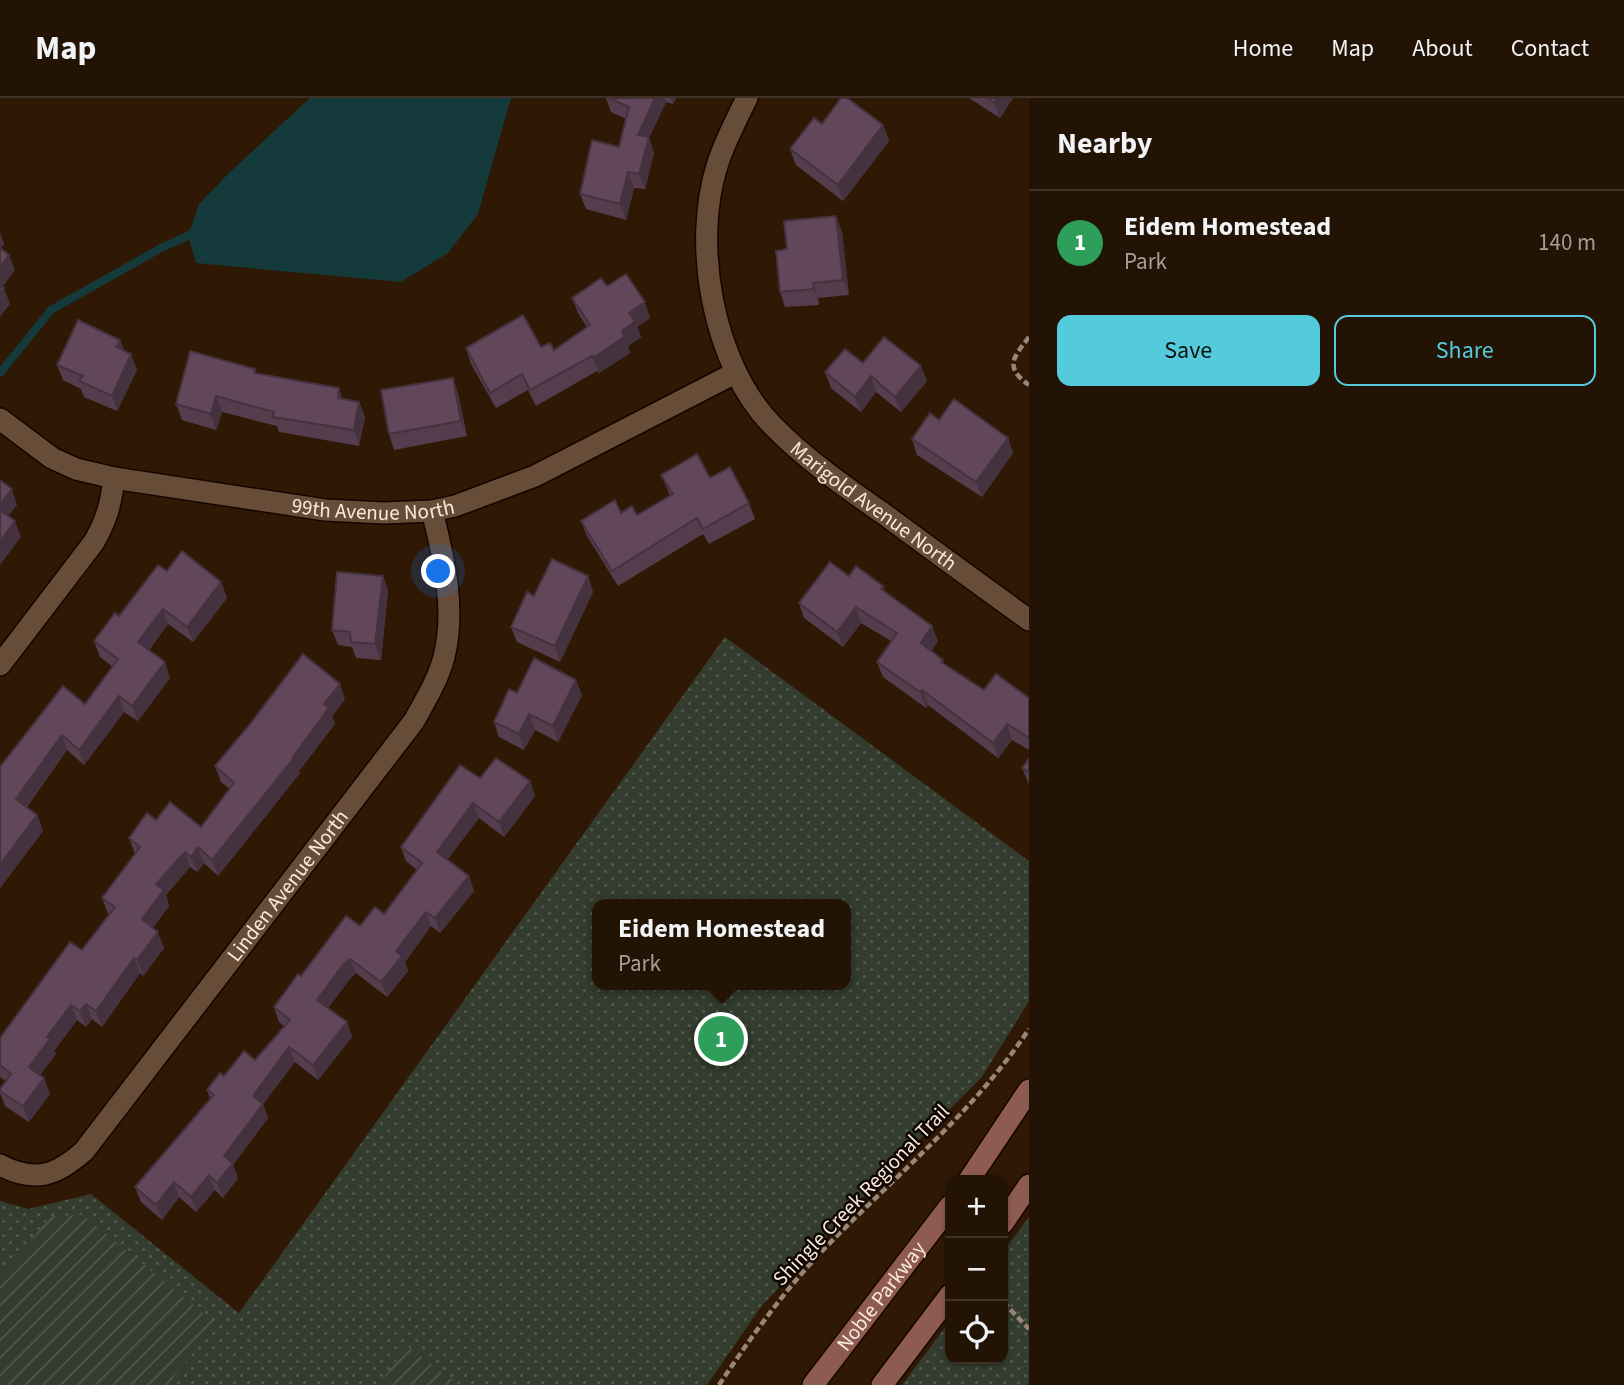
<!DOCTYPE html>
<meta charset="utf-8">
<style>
:root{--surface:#231304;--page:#2b1c0e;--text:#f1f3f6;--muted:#a39e9a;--line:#403226;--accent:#54cadd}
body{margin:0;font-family:"Source Sans 3",sans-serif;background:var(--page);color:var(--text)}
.controls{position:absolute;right:21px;bottom:21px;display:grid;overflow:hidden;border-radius:14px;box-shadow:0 2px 5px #0004}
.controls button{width:63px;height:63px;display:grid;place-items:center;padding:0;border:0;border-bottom:2px solid var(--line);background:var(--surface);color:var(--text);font:35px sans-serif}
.you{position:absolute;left:439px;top:474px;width:24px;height:24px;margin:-18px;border:5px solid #fff;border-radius:50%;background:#1a73e8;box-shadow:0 0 0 10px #1a73e833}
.badge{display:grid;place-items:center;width:46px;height:46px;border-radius:50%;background:var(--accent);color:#fff;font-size:23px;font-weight:700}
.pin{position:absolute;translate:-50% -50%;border:4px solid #fff;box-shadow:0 2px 7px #0006}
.popup{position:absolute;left:592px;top:801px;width:259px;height:91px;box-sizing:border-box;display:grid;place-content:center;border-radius:14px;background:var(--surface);filter:drop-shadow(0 2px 5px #0005);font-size:23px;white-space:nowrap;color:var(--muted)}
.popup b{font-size:26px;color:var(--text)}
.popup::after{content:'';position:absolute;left:50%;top:100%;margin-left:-14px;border:14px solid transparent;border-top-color:var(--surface)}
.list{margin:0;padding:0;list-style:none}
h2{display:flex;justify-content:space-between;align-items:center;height:91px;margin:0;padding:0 28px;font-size:30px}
h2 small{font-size:23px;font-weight:400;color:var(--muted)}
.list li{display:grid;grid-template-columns:46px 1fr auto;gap:21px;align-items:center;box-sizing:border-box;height:105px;padding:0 28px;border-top:2px solid var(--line)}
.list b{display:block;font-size:26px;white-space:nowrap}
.list p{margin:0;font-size:23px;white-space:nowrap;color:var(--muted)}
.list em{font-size:23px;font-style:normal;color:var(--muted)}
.actions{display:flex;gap:14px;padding:21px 28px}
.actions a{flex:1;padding:16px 0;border:2px solid var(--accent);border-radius:14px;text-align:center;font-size:24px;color:var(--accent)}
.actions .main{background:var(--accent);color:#111}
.icon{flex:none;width:38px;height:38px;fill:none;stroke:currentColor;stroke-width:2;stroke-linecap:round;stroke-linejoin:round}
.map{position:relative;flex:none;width:1029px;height:1287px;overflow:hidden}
header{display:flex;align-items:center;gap:42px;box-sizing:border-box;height:98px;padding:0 35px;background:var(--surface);border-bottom:2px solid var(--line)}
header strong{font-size:33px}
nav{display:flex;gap:38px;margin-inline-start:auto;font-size:24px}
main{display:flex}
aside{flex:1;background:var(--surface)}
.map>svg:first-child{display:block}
.park{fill:url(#park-dots);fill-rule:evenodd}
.garden{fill:url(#garden-furrows)}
.water{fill:#153a3b}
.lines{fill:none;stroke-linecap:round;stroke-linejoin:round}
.stream{stroke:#153a3b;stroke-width:8}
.street-casing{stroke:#160400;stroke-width:24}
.secondary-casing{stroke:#160400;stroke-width:24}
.path{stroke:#998676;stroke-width:4.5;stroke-dasharray:7 3.5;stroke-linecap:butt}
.street{stroke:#674d38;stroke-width:21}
.secondary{stroke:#8e5b51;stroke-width:21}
.wall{fill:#543d4d}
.shaded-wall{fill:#45323f}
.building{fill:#62475a;stroke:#45323f;stroke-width:2}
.labels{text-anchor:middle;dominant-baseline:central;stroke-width:5;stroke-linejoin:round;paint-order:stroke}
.street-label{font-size:21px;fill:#f9e9dd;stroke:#100702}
</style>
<header>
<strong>Map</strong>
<nav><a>Home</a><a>Map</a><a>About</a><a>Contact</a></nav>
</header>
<main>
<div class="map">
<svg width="1029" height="1287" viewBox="0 0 1029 1287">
<defs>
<pattern id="park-dots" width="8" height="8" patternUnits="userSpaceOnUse" patternTransform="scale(1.75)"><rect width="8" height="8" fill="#333c2e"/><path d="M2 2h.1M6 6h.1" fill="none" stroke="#51584c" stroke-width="1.8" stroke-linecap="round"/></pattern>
<pattern id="garden-furrows" width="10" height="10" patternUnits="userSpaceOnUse" patternTransform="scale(1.75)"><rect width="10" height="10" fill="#333c2e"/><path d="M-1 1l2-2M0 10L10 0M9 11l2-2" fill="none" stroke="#51584c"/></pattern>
</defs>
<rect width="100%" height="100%" fill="#2f1905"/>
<g class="park">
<path d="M725,539l304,224v140l-47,76 -108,108 -114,123 -53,77h-707v-184l28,8 63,-15 148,119zM597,806h248v81h-248z"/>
<polygon points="1029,1119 1029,1287 902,1287 950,1223 950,1261 1003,1261 1003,1154"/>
</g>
<g class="garden">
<polygon points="83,1117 217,1226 167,1287 0,1287 0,1180 51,1118"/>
<polygon points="407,1248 459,1287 378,1287"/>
</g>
<polygon class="water" points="310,0 511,0 478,116 448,155 401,184 196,165 188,138 199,106 229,75"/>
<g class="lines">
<polyline class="stream" points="0,275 51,212 161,150 196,134"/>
<g class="street-casing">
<g id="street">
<path id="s1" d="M747,0c-11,22 -23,45 -30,68 -25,79 -4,198 55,259 34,35 76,64 116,92 47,35 94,69 141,103"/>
<path id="s2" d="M0,321l52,39 24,11 38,9 211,32 59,3 48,-2 23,-5 80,-30 200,-103"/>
<path d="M0,567l94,-123c13,-23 17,-38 20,-64"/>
<path id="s3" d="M0,1067c35,18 56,11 84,-14l330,-430c11,-20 24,-41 30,-64 12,-48 0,-99 -12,-146"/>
</g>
</g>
<g class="secondary-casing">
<g id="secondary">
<polyline points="969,1082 1029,992"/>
<polyline points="1003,1125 1029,1087"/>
<path id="s4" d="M813,1287l137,-179"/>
<polyline points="882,1287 950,1197"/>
</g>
</g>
<g class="path">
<path d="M1029,239c-16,21 -25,30 0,48"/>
<polyline points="1003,1204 1029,1231"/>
<path d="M719,1287c32,-48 67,-97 107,-138 69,-71 148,-135 203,-218"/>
</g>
<use href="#street" class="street"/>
<use href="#secondary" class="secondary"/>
</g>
<g class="wall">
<polygon points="606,0 676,0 673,6 666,4 649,40 654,55 645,91 634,90 626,122 586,111 580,96 619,49 626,21 611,14"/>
<polygon points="969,0 1013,0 1000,20"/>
<polygon points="822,26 883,27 889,43 843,103 796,67 790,51"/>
<polygon points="842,134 849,197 818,200 819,207 785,209 780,194 787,151"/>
<polygon points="607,188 650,220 637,229 641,239 628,248 630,255 599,275 597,273 536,308 528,292 496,310 471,266 466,250 541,249 554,252 587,229 578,215 572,200"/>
<polygon points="120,242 124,253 137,272 117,313 84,299 81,291 63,282 57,267"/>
<polygon points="863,265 927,283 901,314 876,294 861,314 831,290 825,274"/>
<polygon points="255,271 256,275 339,290 342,301 359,304 365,319 359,348 279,334 277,328 222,314 216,332 182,322 176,306"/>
<polygon points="458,295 467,338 394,352 389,336"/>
<polygon points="939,322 1008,340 1013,355 982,399 917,357 912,341"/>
<polygon points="661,377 710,380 749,405 755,421 709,446 703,436 618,488 587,438 581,423 621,415 637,417 670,397"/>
<polygon points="167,473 221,484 227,500 193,544 168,526 149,552 170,580 138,623 124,614 84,667 67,652 27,709 37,717 43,733 0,790 0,669 85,606 113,569 100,559 94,543 119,518"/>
<polygon points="383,478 388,493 381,562 356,560 352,549 338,547 332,532"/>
<polygon points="588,478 593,494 560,564 517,544 511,529 534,498"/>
<polygon points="883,488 885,495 938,543 931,553 943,562 944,566 984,592 1029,600 1029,652 1012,642 998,660 928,607 926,610 883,579 877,564 891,543 861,525 843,549 804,520 799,505"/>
<polygon points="517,595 582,597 558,644 535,632 524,652 499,639 494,624"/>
<polygon points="345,601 332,618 335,626 299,673 300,675 218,778 204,765 197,774 190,769 166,797 169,808 153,830 164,850 143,878 140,875 102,929 92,921 86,929 77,922 54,953 56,956 40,977 50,996 29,1024 5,1008 0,995 0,991 6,983 0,979 0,940 82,852 109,816 108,815 102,800 135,756 129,740 156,722 201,729 230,691 221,684 215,668"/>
<polygon points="1029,661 1029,686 1022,670"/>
<polygon points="480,680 530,683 535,698 504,739 479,720 447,762 474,793 440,835 431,828 405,864 408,873 387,899 356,875 349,882 328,910 347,924 352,939 318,982 295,964 263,1006 268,1020 233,1067 238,1080 223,1100 215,1092 196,1114 179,1099 162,1122 141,1104 135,1089 210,1000 207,992 224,978 255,962 284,928 279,924 274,909 301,878 360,828 384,816 417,772 406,763 401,749"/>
</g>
<g class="shaded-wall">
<polygon points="655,0 665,0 666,4 649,40 654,55 645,91 639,76 638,37"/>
<polygon points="670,0 676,0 673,6"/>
<polygon points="997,0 1013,0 1000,20 994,5"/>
<polygon points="883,27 889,43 843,103 838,87"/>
<polygon points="628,74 634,90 626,122 620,106"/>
<polygon points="836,118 842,134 849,197 843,182"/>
<polygon points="0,134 4,146 0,152"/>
<polygon points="9,157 15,172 0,192 0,169"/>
<polygon points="813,185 818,200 819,207 814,191"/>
<polygon points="4,190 10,206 0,219 0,196"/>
<polygon points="645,204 650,220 637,229 641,239 628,248 630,255 599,275 593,260 622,233 629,215"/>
<polygon points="120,242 126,257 116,249"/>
<polygon points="131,256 137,272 117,313 112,298"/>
<polygon points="921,268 927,283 901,314 895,299"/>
<polygon points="871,278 876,294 861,314 855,299"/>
<polygon points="453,280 458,295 467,338 461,323"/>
<polygon points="339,290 344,306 338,300"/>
<polygon points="216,298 222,314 216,332 211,316"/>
<polygon points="359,304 365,319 359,348 354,332"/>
<polygon points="1008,340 1013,355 982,399 976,384"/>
<polygon points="12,391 17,407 3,425 0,417 0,407"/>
<polygon points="15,423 21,439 0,467 0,444"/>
<polygon points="383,478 388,493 381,562 375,546"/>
<polygon points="588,478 593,494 560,564 555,548"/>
<polygon points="221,484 227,500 193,544 187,529"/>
<polygon points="856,509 861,525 843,549 837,534"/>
<polygon points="163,511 168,526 143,559 138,544"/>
<polygon points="932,528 938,543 927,560 921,545"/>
<polygon points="165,564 170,580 138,623 132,608"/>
<polygon points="576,582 582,597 558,644 553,628"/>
<polygon points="340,586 345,601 332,619 335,626 299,673 300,675 218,778 212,762 293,659 324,606"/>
<polygon points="922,592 928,607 926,610 920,594"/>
<polygon points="119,598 124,614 84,667 79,652"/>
<polygon points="529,616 535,632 524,652 519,636"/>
<polygon points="1007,626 1012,642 998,660 993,645"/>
<polygon points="62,637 67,652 21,716 16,701"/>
<polygon points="530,683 535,698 504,739 499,724"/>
<polygon points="473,705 479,720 442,768 437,754"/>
<polygon points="37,717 43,733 0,790 0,767"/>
<polygon points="198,749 204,765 197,774 191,759"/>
<polygon points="185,754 190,769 166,797 169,808 147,837 142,821 156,786"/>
<polygon points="469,778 474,793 440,835 435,820"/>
<polygon points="426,814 431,828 405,864 408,873 387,899 381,884 396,853"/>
<polygon points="158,834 164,850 143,878 137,862"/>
<polygon points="134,860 140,875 102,929 96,913"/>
<polygon points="350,861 356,875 349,882 323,917 317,902 343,867"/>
<polygon points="86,906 92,921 86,929 80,913"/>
<polygon points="71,907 77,922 54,953 56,956 34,984 29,969 47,939"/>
<polygon points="347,924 352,939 318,982 313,967"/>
<polygon points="289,949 295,964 263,1006 268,1020 233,1067 238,1080 223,1100 217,1085 224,1058 253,998"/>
<polygon points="44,980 50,996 29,1024 23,1008"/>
<polygon points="209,1077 215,1092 196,1114 191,1099"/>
<polygon points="174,1084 179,1099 162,1122 156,1107"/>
</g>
<g class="building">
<polygon points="609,0 655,0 638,37 649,39 639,76 628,74 620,106 580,96 592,42 619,49 629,9"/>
<polygon points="841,0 847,0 883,27 838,87 790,51 814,20 822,26"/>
<polygon points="987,0 997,0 994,5"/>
<polygon points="836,118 843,182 813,185 814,191 780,194 776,153 787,151 784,123"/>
<polygon points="0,150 9,157 0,169"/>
<polygon points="626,176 645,204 629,215 635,223 622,233 624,239 593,260 592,258 530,292 522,276 490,295 466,250 523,217 541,249 550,245 554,252 590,227 572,200 601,180 607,188"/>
<polygon points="0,187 4,190 0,196"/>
<polygon points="78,222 120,242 116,249 131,256 112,298 79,283 83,278 57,267"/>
<polygon points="884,239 921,268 895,299 871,278 855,299 825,274 845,251 863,265"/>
<polygon points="190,253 255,271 254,275 339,290 338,300 359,304 354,332 273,319 274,314 216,298 211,316 176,306"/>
<polygon points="453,280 461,323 389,336 381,292"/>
<polygon points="954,301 1008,340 976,384 912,341 930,315 939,322"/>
<polygon points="697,356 710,380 730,369 749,405 703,431 697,420 612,473 581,423 615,402 621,415 632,408 637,417 673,396 661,377"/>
<polygon points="0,382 12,391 0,407"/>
<polygon points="0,412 15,423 0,444"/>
<polygon points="182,453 221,484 187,529 163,511 138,544 165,564 132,608 119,598 79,652 62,637 16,701 37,717 0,767 0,669 63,588 85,606 118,561 94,543 115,515 119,518 158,467 167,473"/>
<polygon points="552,461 588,478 555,548 511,529 527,494 534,498"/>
<polygon points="830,464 849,478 856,468 883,488 881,491 932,528 921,545 943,562 941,564 984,592 996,576 1029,600 1029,640 1007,626 993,645 922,592 920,594 877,564 897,535 856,509 837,534 799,505"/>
<polygon points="337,474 383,478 375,546 351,544 350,534 332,532"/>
<polygon points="303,556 340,586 324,606 329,610 293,659 294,660 212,762 198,749 191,759 185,754 156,786 164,792 142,821 158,834 137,862 134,860 96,913 86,906 80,913 71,907 47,939 50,941 29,969 44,980 23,1008 0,993 0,991 11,976 0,967 0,940 70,844 82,852 115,809 102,800 140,749 129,740 147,715 156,722 170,704 201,729 234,685 215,668 251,625"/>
<polygon points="534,560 576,582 553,628 529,616 519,636 494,624 509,591 517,595"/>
<polygon points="496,660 530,683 499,724 473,705 437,754 469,778 435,820 426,814 396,853 402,858 381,884 350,861 343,867 317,902 347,924 313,967 289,949 253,998 263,1006 224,1058 233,1065 217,1085 209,1077 191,1099 174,1084 156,1107 135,1089 214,997 207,992 220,975 224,978 244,953 255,962 290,922 274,909 298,876 301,878 346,818 360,828 375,809 384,816 422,765 401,749 460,667 480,680"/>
<polygon points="1029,661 1029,674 1022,670"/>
</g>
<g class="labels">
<g class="street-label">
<text stroke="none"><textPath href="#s2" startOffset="392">99th Avenue North</textPath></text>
<text stroke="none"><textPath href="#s1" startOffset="480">Marigold Avenue North</textPath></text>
<text stroke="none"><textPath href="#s3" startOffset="427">Linden Avenue North</textPath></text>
<text transform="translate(861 1097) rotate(-46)">Shingle Creek Regional Trail</text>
<text stroke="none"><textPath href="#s4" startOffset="112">Noble Parkway</textPath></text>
</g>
</g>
</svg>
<div class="controls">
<button>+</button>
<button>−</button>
<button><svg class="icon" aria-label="locate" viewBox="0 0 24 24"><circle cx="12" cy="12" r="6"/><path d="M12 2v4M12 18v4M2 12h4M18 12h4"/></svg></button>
</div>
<div class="you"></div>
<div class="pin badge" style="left:721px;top:941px;background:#2e9e5b">1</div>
<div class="popup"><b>Eidem Homestead</b>Park</div>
</div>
<aside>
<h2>Nearby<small></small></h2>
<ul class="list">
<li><span class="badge" style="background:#2e9e5b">1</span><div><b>Eidem Homestead</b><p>Park</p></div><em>140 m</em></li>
</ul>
<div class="actions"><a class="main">Save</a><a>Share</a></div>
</aside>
</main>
